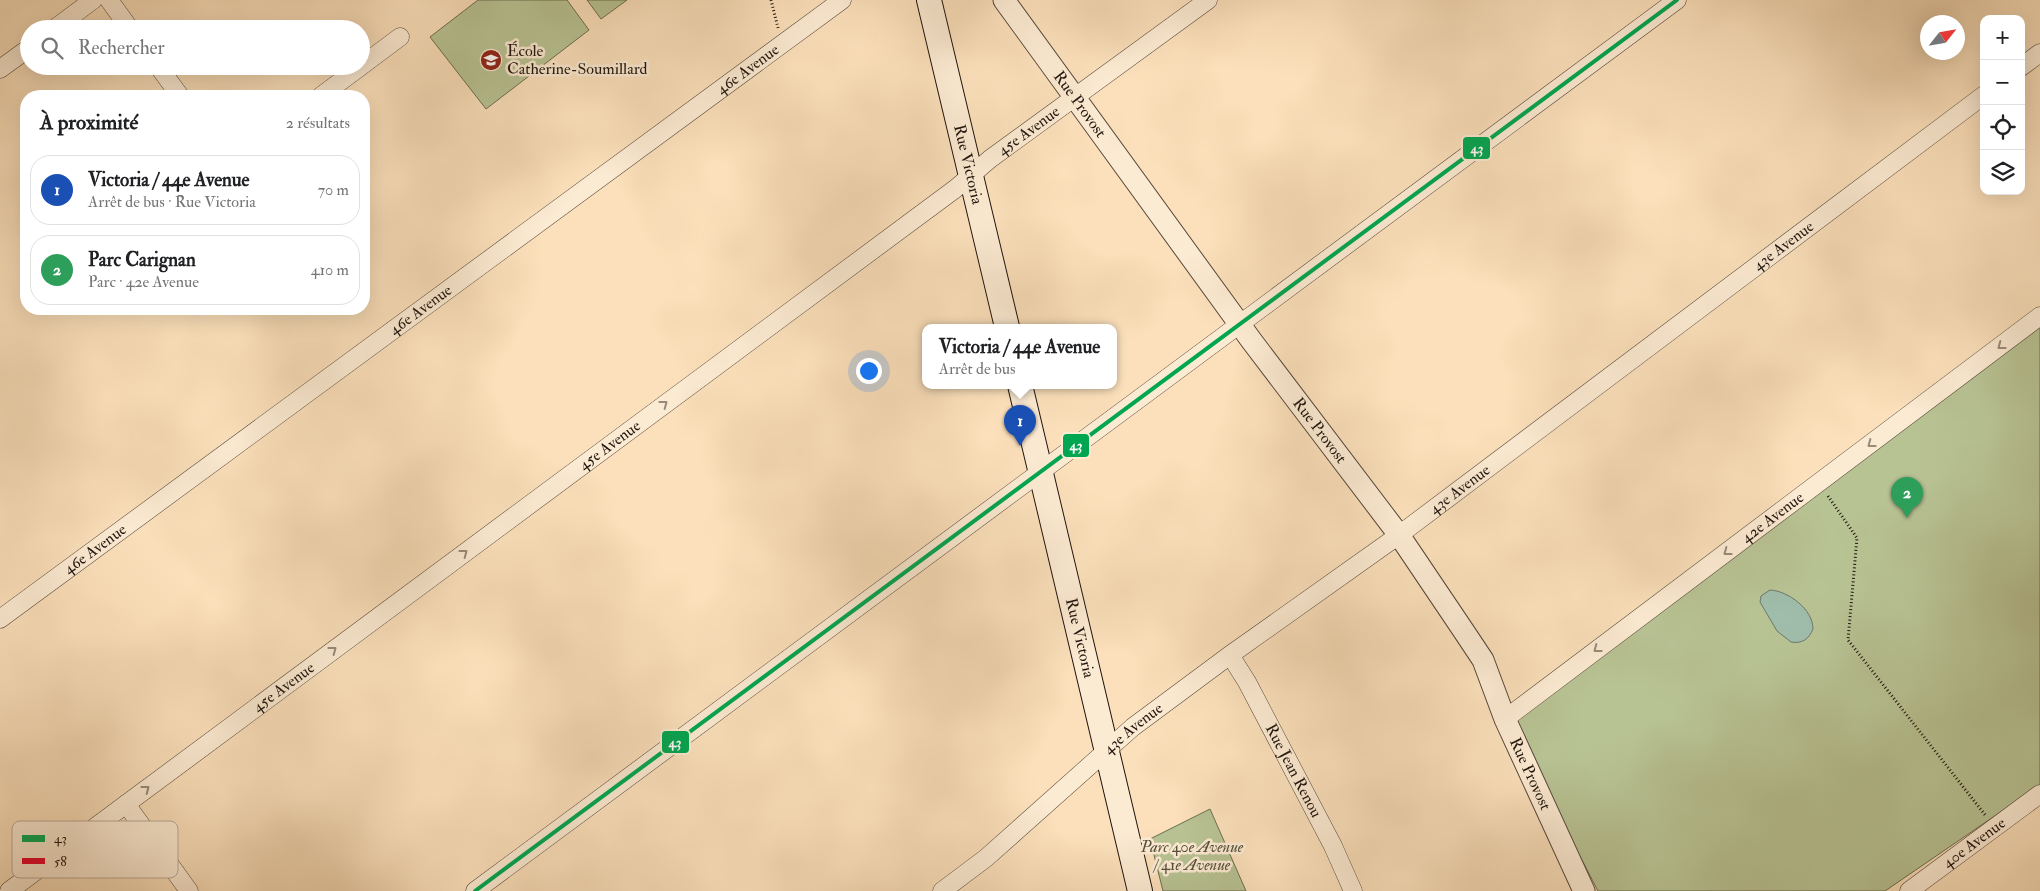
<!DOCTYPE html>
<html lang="fr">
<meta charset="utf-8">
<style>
:root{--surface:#fff;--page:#f2f2f2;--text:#202124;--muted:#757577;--line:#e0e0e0;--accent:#111827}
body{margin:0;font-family:"IM FELL Double Pica",serif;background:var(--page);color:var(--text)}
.controls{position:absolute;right:15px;top:15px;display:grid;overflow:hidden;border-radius:10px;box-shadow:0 5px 20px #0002}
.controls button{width:45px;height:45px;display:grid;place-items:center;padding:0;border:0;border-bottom:1px solid var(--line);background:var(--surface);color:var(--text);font:25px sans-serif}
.compass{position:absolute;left:1920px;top:15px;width:45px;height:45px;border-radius:50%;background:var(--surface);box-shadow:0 5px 20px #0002;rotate:59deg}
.you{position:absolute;left:868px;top:370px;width:18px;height:18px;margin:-12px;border:4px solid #fff;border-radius:50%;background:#1a73e8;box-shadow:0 0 0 8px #1a73e833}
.badge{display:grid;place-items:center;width:32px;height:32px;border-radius:50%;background:var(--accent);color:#fff;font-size:16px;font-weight:700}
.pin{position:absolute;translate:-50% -41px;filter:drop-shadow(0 1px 2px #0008)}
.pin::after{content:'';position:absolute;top:26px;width:18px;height:15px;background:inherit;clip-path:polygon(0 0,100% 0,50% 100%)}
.popup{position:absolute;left:922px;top:324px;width:195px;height:65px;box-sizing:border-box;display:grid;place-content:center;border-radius:10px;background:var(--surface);filter:drop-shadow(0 1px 4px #0005);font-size:16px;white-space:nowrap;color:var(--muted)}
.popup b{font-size:19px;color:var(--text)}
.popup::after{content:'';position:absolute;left:50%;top:100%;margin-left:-10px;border:10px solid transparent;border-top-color:var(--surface)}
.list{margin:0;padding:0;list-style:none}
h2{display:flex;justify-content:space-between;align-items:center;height:65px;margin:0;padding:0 20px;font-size:21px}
h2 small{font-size:16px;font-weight:400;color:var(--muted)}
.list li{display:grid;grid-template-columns:32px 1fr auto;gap:15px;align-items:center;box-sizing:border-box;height:70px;margin:0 10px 10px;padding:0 10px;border:1px solid var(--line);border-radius:20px}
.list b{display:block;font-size:19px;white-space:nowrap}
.list p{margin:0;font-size:16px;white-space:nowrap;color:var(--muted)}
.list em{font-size:16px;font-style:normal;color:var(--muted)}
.icon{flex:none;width:28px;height:28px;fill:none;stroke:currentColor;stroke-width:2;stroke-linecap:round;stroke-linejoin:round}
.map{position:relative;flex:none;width:2040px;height:891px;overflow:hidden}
.search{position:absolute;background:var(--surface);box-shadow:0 5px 20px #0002;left:20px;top:20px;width:350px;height:55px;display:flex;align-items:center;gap:12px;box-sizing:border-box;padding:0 18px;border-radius:28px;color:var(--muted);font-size:19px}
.panel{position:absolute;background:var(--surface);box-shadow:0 5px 20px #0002;left:20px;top:90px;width:350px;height:225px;border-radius:20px}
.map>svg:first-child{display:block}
.green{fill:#b8c394;stroke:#6c6c51}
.water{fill:#9fbdab;stroke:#6c796c}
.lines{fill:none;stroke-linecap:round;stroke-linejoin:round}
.minor-casing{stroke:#564739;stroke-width:19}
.tertiary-casing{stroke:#564739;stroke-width:23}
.secondary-casing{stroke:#1f140e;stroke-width:26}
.path{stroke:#1f140e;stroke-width:3;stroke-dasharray:1 2.5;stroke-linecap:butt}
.minor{stroke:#fcebd3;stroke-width:18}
.tertiary{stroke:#fcebd3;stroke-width:21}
.secondary{stroke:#fcebd3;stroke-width:24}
.bus-1-casing{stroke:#fcebd3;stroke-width:8}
.bus-1{stroke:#00a651;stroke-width:4}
.oneway{stroke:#998a7a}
.labels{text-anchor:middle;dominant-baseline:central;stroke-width:5;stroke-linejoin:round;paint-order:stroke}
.poi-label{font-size:16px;fill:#1f140e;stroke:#fcebd3;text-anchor:start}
.street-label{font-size:16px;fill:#1f140e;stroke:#fcebd3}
.park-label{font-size:16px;font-style:italic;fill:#55513d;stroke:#fcebd3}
.key{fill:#fcebd3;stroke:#baaa98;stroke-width:1}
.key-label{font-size:14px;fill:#1f140e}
.line-badge{stroke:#fcebd3;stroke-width:2}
.badge-label{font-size:14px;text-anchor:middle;font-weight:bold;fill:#fff}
</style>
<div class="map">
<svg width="2040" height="891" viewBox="0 0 2040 891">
<rect width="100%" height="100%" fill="#fbe0bb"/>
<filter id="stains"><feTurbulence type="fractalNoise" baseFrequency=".004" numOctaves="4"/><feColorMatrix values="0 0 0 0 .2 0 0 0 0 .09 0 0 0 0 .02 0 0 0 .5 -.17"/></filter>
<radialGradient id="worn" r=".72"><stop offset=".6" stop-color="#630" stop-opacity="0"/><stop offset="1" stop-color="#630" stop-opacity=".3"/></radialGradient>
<g class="green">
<polygon points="478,0 567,0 589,30 486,109 430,37"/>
<polygon points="587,0 627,0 601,19"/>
<polygon points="2040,317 2040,785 1885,891 1598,891 1509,719"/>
<polygon points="1210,809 1246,891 1163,891 1150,839"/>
</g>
<path class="water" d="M1770,590c18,1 43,19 43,39 -4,10 -11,15 -22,13l-14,-11 -17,-29 1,-6z"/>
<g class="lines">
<g class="minor-casing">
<g id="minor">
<polyline points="109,0 130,29"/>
<polyline points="54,29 93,0"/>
<polyline points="158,66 180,96"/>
<polyline points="2021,67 2040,53"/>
<polyline points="0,69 29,48"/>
<polyline points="321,96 400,37"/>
<path id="s1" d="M0,619l842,-619"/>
<path id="s2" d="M1230,655l17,27 86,164 20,45"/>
<path id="s3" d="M1505,719l535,-403"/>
<polyline points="126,804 189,891"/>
<path id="s4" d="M9,891l946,-702 35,-30 218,-159"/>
<polyline points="475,891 1677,0"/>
<path id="s5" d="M942,891l44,-33 147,-131 97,-72 169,-120 585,-440"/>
<path id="s6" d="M1909,891l131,-97"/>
</g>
</g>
<g class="tertiary-casing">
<g id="tertiary">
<path id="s7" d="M1004,0l247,340 148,195 64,95 20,30 22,59 79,172"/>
</g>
</g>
<g class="secondary-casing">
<g id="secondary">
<path id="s8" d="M929,0l78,327"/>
<path id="s9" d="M1020,385l120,506"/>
</g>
</g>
<g class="path">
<polyline points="771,0 778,28"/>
<polyline points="1828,496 1857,538 1848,640 1986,816"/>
</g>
<use href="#minor" class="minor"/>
<use href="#tertiary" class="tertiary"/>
<use href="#secondary" class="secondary"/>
<g class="bus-1-casing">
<polyline id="bus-1" points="475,891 1677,0"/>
</g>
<use href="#bus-1" class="bus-1"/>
</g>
<defs><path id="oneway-chevron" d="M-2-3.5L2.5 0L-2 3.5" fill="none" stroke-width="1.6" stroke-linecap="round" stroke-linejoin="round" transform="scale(1.25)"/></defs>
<g class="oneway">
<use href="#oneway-chevron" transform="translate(2001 346) rotate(143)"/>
<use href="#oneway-chevron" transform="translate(664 404) rotate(-37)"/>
<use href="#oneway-chevron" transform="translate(1871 444) rotate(143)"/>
<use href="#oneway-chevron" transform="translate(1727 552) rotate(143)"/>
<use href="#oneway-chevron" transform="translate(464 553) rotate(-37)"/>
<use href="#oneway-chevron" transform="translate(1597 649) rotate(143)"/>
<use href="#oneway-chevron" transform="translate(333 650) rotate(-37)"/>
<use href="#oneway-chevron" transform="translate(146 789) rotate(-37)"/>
</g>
<defs>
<g id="school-disc" transform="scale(1.125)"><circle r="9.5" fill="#8f2418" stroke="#fcebd3"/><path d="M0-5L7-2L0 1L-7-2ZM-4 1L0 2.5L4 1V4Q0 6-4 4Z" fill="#fff"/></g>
</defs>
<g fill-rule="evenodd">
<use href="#school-disc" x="491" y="60"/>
</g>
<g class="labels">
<g class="poi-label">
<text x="507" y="51">École<tspan x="507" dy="18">Catherine-Soumillard</tspan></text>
</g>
<g class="street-label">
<text stroke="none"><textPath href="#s1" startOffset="928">46e Avenue</textPath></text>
<text stroke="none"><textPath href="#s7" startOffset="129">Rue Provost</textPath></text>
<text stroke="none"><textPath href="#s4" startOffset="1272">45e Avenue</textPath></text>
<text stroke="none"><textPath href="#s8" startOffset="169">Rue Victoria</textPath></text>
<text stroke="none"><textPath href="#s5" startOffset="1061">43e Avenue</textPath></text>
<text stroke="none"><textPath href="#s1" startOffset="522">46e Avenue</textPath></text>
<text stroke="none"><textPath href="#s7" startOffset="534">Rue Provost</textPath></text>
<text stroke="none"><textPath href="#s4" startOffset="748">45e Avenue</textPath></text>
<text stroke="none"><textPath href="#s5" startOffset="656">43e Avenue</textPath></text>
<text stroke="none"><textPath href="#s3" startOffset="335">42e Avenue</textPath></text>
<text stroke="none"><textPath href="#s1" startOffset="118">46e Avenue</textPath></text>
<text stroke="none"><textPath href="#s9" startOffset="260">Rue Victoria</textPath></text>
<text stroke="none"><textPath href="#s4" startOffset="342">45e Avenue</textPath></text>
<text stroke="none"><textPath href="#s5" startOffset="251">43e Avenue</textPath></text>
<text stroke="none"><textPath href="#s2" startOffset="132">Rue Jean Renou</textPath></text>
<text stroke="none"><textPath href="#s7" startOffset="939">Rue Provost</textPath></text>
<text stroke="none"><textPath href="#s6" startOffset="81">40e Avenue</textPath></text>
</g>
<g class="park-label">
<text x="1192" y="847">Parc 40e Avenue<tspan x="1192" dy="18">/ 41e Avenue</tspan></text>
</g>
</g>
<rect x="12" y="821" width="166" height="57" rx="8" class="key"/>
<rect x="22" y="835" width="23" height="7" fill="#00a651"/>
<rect x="22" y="858" width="23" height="6" fill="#e4002b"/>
<g class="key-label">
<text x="54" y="843">43</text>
<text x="54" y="866">58</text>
</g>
<g class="line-badge">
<rect x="1462" y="136" width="29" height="24" rx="5" fill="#00a651"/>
<rect x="1062" y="433" width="28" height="25" rx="5" fill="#00a651"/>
<rect x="661" y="730" width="29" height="24" rx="5" fill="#00a651"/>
</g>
<g class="badge-label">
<text x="1477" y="153">43</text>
<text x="1076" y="450">43</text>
<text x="675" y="747">43</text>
</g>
<rect width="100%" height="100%" filter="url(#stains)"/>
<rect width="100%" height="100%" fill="url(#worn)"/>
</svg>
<div class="controls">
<button>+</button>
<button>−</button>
<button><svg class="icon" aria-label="locate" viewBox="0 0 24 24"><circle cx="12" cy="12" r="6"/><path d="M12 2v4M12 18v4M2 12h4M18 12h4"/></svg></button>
<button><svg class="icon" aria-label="layers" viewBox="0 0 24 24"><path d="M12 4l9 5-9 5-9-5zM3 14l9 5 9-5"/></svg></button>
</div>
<svg class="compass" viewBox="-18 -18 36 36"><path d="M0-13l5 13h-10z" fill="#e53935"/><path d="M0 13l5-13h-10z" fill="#757577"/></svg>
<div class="you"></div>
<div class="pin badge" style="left:1020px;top:446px;background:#1a4fb4">1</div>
<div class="popup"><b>Victoria / 44e Avenue</b>Arrêt de bus</div>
<div class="pin badge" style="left:1907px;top:518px;background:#2e9e5b">2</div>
<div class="search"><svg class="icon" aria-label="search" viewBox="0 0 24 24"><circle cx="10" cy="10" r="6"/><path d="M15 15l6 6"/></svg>Rechercher</div>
<section class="panel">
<h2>À proximité<small>2 résultats</small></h2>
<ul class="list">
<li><span class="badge" style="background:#1a4fb4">1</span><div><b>Victoria / 44e Avenue</b><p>Arrêt de bus · Rue Victoria</p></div><em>70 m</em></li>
<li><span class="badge" style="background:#2e9e5b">2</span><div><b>Parc Carignan</b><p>Parc · 42e Avenue</p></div><em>410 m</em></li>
</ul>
</section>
</div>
